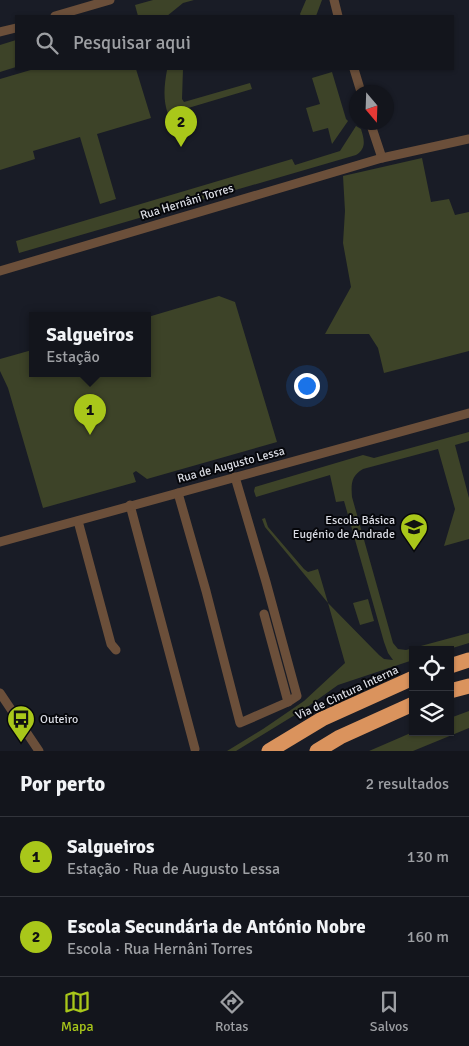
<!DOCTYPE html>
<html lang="pt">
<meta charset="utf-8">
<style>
:root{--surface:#13151c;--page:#1c1e25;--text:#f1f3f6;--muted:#9d9fa3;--line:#32343b;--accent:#a9c71a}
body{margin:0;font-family:Signika,sans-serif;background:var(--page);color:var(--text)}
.controls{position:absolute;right:15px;bottom:15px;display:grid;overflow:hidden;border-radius:0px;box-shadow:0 1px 4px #0004}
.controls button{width:45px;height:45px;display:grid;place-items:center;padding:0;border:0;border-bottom:1px solid var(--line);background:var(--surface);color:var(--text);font:25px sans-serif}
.compass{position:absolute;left:349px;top:85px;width:45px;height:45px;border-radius:50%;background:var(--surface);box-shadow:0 1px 4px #0004;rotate:161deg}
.you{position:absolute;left:306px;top:385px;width:18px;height:18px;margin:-12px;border:4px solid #fff;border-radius:50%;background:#1a73e8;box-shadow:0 0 0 8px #1a73e833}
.badge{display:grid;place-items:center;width:32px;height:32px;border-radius:50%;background:var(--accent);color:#111;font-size:16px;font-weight:700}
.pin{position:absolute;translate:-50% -41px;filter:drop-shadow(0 1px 2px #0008)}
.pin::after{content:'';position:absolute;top:26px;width:18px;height:15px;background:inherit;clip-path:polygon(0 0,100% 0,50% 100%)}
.popup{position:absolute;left:29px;top:312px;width:122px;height:65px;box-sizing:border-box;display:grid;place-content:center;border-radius:0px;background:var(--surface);filter:drop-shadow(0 1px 4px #0005);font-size:16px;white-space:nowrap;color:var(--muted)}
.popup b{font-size:19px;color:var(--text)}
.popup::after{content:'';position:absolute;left:50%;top:100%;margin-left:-10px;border:10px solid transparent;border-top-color:var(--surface)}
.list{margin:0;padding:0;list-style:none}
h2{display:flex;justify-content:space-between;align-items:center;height:65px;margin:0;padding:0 20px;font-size:21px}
h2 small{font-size:16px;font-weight:400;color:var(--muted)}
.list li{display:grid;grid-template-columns:32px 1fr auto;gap:15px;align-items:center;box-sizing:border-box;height:80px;padding:0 20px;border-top:1px solid var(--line)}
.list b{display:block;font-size:19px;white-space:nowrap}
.list p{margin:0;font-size:16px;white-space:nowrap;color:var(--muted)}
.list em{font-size:16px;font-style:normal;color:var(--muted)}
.icon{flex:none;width:28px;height:28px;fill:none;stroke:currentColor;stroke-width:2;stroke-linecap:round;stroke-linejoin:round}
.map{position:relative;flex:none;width:469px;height:751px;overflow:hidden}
.search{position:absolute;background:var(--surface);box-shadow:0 1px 4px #0004;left:15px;right:15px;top:15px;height:55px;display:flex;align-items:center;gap:12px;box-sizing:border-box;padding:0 18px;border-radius:0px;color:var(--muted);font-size:19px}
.sheet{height:225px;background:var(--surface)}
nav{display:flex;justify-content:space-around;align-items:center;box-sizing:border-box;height:70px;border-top:1px solid var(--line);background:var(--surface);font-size:14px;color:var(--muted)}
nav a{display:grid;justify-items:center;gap:2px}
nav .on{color:var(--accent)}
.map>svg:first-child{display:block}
.green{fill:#3d4328}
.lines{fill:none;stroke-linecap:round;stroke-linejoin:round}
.minor{stroke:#6b4f3a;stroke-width:9}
.motorway{stroke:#da935d;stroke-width:15}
.labels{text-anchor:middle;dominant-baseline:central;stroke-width:4;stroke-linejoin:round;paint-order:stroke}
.street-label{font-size:12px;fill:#d9dbe3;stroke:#06070b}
.poi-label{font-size:12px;fill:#d9dbe3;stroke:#06070b;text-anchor:end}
</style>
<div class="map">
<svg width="469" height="751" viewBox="0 0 469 751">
<rect width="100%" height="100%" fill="#191c26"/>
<g class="green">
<polygon points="153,0 194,0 183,3 167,16 138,16 135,5"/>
<polygon points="306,0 322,0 316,16 301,16 300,14"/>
<polygon points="16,40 16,67 0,72 0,45"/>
<polygon points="34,69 136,69 151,118 97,134 116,199 100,204 80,137 33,151 35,159 0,170 0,79"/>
<path d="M171,69h12l-1,30 2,3 66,-19 2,6 -84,25c-5,-14 -4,-28 -1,-44z"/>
<polygon points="332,72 346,119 348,121 332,144 328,128 313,132 306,108 320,104 312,78"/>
<path d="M356,126l5,3c3,10 6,19 -5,26l-337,98 -3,-12 276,-82 3,6 45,-14z"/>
<polygon points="422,158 431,202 449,199 455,215 469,212 469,351 384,373 378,348 369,334 325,334 351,287 343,243 345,211 343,176"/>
<polygon points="219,296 235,302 277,442 147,479 136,471 133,473 136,482 43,508 8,388 0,371 0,359 32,350 32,374 148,374 148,317"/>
<path d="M469,432v9l-14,4 14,53v41l-25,7 11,-37 -17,-60 -75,20c-12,7 -12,15 -11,28l41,146 5,6 8,1 63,-17v10l-23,7h-33v10l-75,25 -35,25 -67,41h-9l36,-22 41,-28 41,-38 -17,-60 -63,-76 -3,-8 3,-1 3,9 36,42 4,3 10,-3 10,34 51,52 5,4 9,1 -5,-7 -4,-11 -40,-141 -8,1 -6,-27 -74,22 -2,-6 1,-4 108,-32 11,3z"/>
<polygon points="368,599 374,621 360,625 353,603"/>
<polygon points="469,711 469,728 413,751 369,751 413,732 450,732 450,718"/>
</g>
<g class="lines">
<g class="minor">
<polyline points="334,0 338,16"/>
<polyline points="55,16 110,0"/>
<polyline points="0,32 16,28"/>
<polyline points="354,69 361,92"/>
<polyline points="370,122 382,158"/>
<polyline points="0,271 382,158 469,139"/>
<polyline points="235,477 266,582 297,696 288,702"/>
<polyline points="178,493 206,591 240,723 288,702 264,614"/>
<polyline points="130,505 195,749"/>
<polyline points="78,521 111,644 116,650"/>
<polyline points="0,542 469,413"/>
<polyline points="0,693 39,751"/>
</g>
<g class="motorway">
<polyline points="450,666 469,660"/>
<polyline points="450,691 469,686"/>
<polyline points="269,751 322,719 413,678"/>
<polyline points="317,751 340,737 413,704"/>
</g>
</g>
<defs>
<g id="school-pin" transform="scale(1.4375)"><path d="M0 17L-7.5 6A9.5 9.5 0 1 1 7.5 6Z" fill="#a9c71a" stroke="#06070b"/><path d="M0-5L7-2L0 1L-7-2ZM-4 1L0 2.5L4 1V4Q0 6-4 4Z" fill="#111"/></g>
<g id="bus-pin" transform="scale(1.4375)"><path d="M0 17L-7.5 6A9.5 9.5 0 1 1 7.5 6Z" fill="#a9c71a" stroke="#06070b"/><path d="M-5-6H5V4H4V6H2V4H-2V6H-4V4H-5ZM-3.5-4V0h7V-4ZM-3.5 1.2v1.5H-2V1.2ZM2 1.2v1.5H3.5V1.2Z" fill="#111"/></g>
</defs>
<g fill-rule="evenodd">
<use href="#school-pin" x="414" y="527"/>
<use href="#bus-pin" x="21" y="719"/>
</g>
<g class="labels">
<g class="street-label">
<text transform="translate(187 202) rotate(-17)">Rua Hernâni Torres</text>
<text transform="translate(231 465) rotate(-15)">Rua de Augusto Lessa</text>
<text transform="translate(347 693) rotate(-25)">Via de Cintura Interna</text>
</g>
<g class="poi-label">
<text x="395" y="520">Escola Básica<tspan x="395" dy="14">Eugénio de Andrade</tspan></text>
<text x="40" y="719" text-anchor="start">Outeiro</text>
</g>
</g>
</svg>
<div class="controls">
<button><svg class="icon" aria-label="locate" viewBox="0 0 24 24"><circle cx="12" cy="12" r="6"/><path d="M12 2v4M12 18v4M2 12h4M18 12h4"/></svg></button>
<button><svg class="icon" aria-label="layers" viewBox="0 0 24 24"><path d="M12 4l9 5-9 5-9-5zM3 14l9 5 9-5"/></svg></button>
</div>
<svg class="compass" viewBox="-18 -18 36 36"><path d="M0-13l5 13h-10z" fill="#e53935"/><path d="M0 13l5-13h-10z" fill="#9d9fa3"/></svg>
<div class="you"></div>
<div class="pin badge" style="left:90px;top:435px">1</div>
<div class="popup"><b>Salgueiros</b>Estação</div>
<div class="pin badge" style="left:181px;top:147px">2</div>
<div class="search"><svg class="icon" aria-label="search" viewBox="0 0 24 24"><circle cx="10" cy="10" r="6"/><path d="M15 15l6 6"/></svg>Pesquisar aqui</div>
</div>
<section class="sheet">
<h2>Por perto<small>2 resultados</small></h2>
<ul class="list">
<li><span class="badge">1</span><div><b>Salgueiros</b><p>Estação · Rua de Augusto Lessa</p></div><em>130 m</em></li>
<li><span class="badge">2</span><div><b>Escola Secundária de António Nobre</b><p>Escola · Rua Hernâni Torres</p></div><em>160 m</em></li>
</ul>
</section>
<nav>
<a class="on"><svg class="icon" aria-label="map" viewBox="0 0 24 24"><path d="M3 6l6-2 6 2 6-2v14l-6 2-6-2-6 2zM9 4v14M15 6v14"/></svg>Mapa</a>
<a><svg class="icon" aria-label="directions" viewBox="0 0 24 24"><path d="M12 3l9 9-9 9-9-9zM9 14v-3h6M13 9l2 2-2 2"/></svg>Rotas</a>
<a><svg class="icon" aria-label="saved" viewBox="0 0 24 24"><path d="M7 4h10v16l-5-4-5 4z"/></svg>Salvos</a>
</nav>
